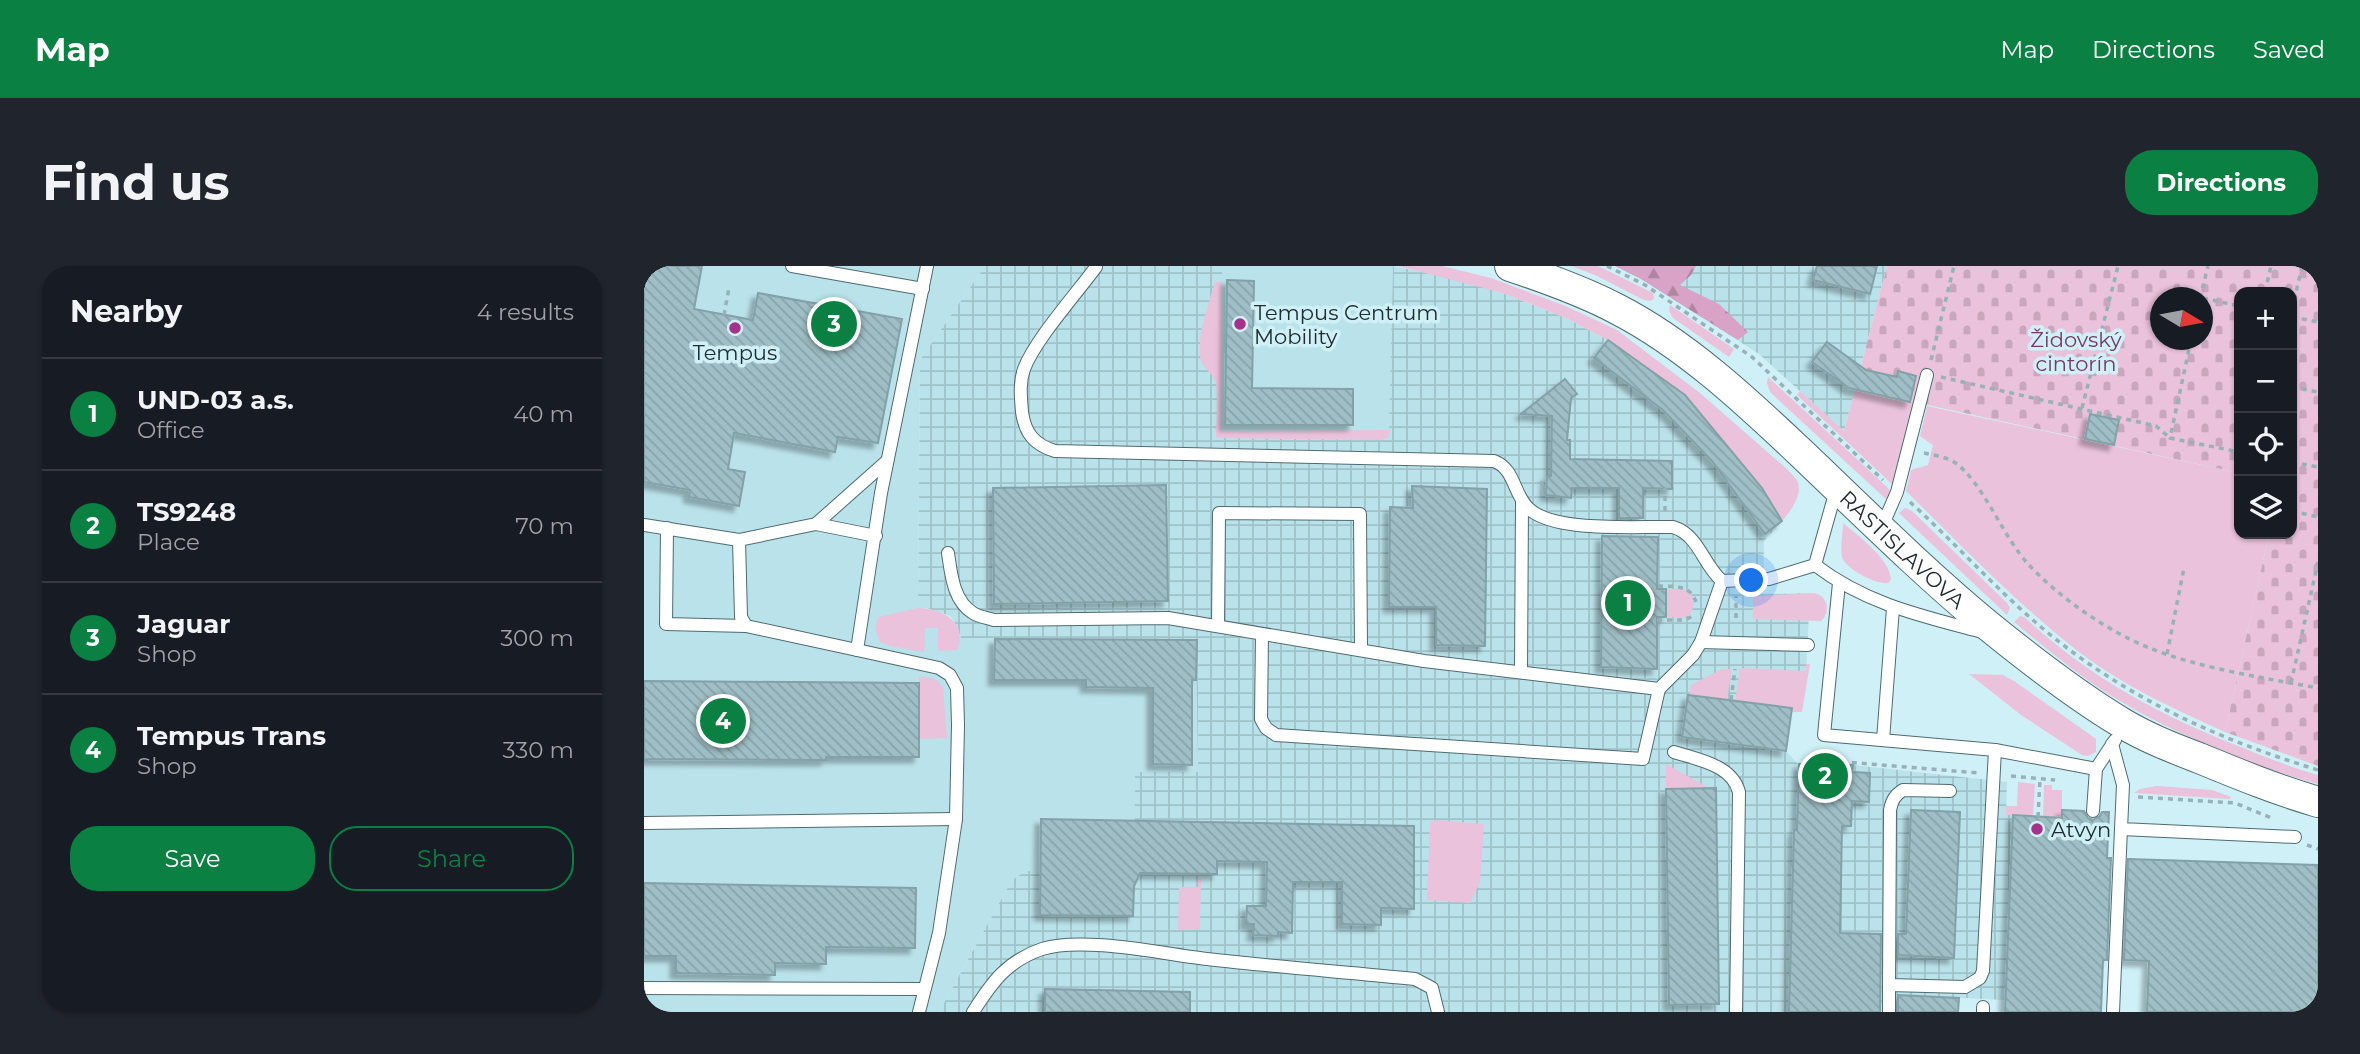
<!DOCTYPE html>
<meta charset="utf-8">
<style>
:root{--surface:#171b24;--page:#20242c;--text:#f1f3f6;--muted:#9ea1a6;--line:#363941;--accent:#0b8043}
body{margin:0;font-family:Montserrat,sans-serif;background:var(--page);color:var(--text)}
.controls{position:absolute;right:21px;top:21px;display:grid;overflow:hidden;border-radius:14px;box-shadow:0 2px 5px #0004}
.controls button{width:63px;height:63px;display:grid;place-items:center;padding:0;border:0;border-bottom:2px solid var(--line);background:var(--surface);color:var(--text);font:35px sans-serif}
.compass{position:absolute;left:1506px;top:21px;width:63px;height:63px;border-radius:50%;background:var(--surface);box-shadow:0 2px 5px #0004;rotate:100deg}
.you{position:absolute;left:1108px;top:315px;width:24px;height:24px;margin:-18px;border:5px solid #fff;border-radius:50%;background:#1a73e8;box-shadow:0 0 0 10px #1a73e833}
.badge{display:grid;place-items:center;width:46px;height:46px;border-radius:50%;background:var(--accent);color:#fff;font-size:23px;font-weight:700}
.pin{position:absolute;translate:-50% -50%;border:4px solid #fff;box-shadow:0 2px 7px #0006}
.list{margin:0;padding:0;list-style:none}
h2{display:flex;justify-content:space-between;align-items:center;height:91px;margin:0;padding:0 28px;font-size:30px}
h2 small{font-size:23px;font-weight:400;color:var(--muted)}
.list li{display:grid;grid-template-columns:46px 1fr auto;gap:21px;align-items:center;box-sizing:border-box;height:112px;padding:0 28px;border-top:2px solid var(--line)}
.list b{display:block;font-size:26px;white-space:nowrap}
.list p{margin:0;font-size:23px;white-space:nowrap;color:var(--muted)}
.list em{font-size:23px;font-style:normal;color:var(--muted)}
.actions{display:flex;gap:14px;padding:21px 28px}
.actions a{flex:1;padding:16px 0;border:2px solid var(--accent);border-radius:28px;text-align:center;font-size:24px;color:var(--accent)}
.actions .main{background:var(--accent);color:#fff}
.icon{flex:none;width:38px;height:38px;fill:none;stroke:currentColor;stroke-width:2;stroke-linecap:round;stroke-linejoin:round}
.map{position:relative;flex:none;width:1674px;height:746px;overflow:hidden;border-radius:28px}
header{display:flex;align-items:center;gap:42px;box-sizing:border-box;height:98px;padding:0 35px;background:var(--accent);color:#fff}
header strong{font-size:33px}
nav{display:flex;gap:38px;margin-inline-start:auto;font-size:24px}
.intro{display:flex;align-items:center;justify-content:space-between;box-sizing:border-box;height:168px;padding:0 42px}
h1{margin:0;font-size:49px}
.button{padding:18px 32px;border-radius:28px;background:var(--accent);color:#fff;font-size:24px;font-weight:700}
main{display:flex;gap:42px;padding:0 42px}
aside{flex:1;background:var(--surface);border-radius:28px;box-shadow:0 2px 5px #0004}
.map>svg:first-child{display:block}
.built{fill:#bae2ea}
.industrial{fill:url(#industrial-grid)}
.grass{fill:#eac2dc}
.forest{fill:url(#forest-firs)}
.cemetery{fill:url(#cemetery-stones);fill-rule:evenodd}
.building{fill:url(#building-back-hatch);stroke:#83a1a8;stroke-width:2;filter:url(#shadow)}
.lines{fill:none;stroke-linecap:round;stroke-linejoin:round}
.service-casing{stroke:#4e6b71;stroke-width:14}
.tertiary-casing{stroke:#4e6b71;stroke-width:32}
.path{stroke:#97b1b7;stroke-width:3.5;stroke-dasharray:5 5;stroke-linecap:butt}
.service{stroke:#fff;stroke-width:12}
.tertiary{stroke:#fff;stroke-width:30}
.poi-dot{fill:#a6318a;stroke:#cff0f7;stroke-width:2.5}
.labels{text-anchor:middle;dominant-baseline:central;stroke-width:7;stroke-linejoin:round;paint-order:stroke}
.poi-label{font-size:21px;fill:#202c2f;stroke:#cff0f7;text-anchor:start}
.park-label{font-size:21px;fill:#783766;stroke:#cff0f7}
.street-label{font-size:21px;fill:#202c2f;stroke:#cff0f7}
</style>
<header>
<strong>Map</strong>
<nav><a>Map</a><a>Directions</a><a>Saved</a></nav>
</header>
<div class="intro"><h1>Find us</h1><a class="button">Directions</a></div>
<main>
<aside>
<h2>Nearby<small>4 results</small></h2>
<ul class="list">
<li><span class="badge">1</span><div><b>UND-03 a.s.</b><p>Office</p></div><em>40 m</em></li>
<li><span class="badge">2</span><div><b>TS9248</b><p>Place</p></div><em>70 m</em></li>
<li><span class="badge">3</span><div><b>Jaguar</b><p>Shop</p></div><em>300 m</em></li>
<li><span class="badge">4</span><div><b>Tempus Trans</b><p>Shop</p></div><em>330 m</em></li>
</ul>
<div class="actions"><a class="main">Save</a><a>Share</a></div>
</aside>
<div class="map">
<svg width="1674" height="746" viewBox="0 0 1674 746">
<defs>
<pattern id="industrial-grid" width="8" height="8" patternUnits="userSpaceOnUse" patternTransform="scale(1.75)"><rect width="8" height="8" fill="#bae2ea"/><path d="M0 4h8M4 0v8" fill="none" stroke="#a0c2c9"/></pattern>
<pattern id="forest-firs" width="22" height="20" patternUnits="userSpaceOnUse" patternTransform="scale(1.75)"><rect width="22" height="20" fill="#d8a3c6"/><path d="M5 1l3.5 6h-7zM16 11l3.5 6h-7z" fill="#af85a1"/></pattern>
<pattern id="cemetery-stones" width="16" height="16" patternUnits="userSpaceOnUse" patternTransform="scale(1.75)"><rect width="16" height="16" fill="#eac2dc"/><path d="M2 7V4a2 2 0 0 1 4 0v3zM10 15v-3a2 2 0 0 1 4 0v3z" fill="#c8a7bd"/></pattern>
<pattern id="building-back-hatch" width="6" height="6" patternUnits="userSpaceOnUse" patternTransform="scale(1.75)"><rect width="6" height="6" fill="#9fbec5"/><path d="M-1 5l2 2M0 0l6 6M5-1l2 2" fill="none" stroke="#89a3aa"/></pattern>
<filter id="shadow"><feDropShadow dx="-5.5" dy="5.5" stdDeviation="2" flood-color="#0004"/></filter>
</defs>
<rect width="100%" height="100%" fill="#cff0f7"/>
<g class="built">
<polygon points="0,0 341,0 276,94 274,342 317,372 553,374 554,507 490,607 382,605 368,614 295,746 0,746"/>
<polygon points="578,0 749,0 746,164 578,165"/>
</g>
<g class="industrial">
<polygon points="341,0 578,0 578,165 745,164 749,0 808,12 859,27 922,52 964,74 1040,129 1118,222 1138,255 1120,275 1119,328 1166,327 1162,409 1148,442 1142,485 1154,498 1209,499 1363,516 1362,549 1369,549 1361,734 1260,729 1258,746 295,746 368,614 382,605 490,607 491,506 554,506 552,374 317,372 311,357 306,350 283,342 274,342 276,94"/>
<polygon points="971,0 1243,0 1200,165 1115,88 997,13"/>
</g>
<g class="grass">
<path d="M754,0h44l49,12 72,27 54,25 83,63 87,76c3,4 10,9 11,14 4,13 -8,29 -16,38l-20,-33 -77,-93 -77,-55 -42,-22 -63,-25z"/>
<polygon points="927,0 954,0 1009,27 1010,33 1006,35 1000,34 951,9"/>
<path d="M571,16h7v149l168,-1 -2,8 -8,2 -164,-2c0,-17 2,-37 0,-54 -2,-11 -15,-16 -16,-28 -2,-26 8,-49 15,-74z"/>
<polygon points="1026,39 1090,83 1085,91 1029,52 1025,45"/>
<polygon points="1124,111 1244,222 1246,225 1244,235 1126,126 1123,117"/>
<polygon points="1211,123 1273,137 1249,219 1153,129 1156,125 1200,165"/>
<path d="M1283,140l312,67v61h30l-44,198c-51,-23 -101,-46 -146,-80 -62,-48 -117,-106 -173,-161l5,-21 17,-5 5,-20 -13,-9z"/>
<polygon points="1261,242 1268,245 1363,337 1366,342 1363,349 1255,247"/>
<path d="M1199,257c16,14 47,35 48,57l-3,3c-11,2 -43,-14 -46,-26 -2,-11 1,-24 1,-34z"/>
<polygon points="1022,323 1039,323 1048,329 1050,339 1046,349 1038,352 1022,351"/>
<path d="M1170,327c14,3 17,19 7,28l-68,-2v-23z"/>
<path d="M274,342c24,0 51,15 39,42l-19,1v-23h-13l-1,24 -34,-6 -10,-4 -5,-14 3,-11z"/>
<path d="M1376,350l4,1c63,58 129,95 209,127 28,11 56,23 85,31v9c-73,-20 -156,-55 -219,-96 -30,-20 -57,-43 -85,-66z"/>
<polygon points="1162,398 1166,398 1158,446 1148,446 1148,442 1091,435 1096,402 1162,405"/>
<polygon points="1078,403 1088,403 1083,434 1045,429 1047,419"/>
<polygon points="1325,408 1359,409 1370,415 1448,470 1452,473 1452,486 1444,490 1438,489 1377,449"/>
<polygon points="275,410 291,413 299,421 303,472 275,473"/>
<polygon points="1022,498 1065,522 1022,523"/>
<polygon points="1374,516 1391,518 1389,550 1362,549 1362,540 1373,540"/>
<polygon points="1400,519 1408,519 1408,524 1418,524 1418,552 1399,551"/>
<polygon points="1513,520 1568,524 1587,531 1586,533 1490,527 1496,523"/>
<polygon points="793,554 840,558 836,616 826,637 783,634 786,556"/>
<polygon points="554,612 557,612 556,664 534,664 535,621 554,621"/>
</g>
<polygon class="forest" points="971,0 1052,0 1047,9 1036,19 1075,38 1104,66 1094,74 997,13"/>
<path class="cemetery" d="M1243,0h431v500l-93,-34 44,-198h23v-242h-53v181l-384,-84zM1517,32h42v42h-42z"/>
<g class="building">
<polygon points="0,0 58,0 50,43 109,54 114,27 258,53 234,177 194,171 191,186 90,167 84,203 101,206 95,240 45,231 46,224 0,216"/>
<polygon points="1173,0 1233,0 1226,28 1169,14"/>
<polygon points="583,14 610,15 608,122 709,123 709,159 581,159"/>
<polygon points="964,74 1041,129 1118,222 1138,255 1121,268 1068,195 1019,144 950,92"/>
<polygon points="1183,76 1222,104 1253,111 1254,105 1272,110 1266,136 1205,122 1168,96"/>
<polygon points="921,113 933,128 927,132 923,174 926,174 926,193 1028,195 1028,223 999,222 999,252 975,252 975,222 928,222 927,232 902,229 903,210 907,210 908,150 877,148"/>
<polygon points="1446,148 1475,154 1470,179 1441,173"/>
<polygon points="522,219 524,335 350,338 349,222"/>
<polygon points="768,220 843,223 841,380 792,379 792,341 745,341 746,241 769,242"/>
<polygon points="958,270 1014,271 1013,323 1022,323 1022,351 1013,351 1013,403 957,401"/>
<polygon points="351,373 553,374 552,414 548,414 548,499 509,498 509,422 442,421 442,414 350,414"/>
<polygon points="0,415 275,417 275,491 182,491 182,494 0,493"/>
<polygon points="1044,429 1148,442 1142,485 1038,471"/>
<polygon points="1155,498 1209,499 1208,506 1226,507 1225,536 1208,535 1207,560 1198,560 1196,667 1237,668 1236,746 1145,746 1150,564 1153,564"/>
<polygon points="1072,522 1075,738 1025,739 1022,523"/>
<polygon points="1267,544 1316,546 1310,692 1254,689 1254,668 1262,668"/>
<polygon points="1418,544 1440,545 1444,552 1449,554 1456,550 1458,546 1465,546 1463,592 1467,592 1463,694 1459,694 1457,746 1361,746 1369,549 1418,552"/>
<polygon points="397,553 770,560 770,643 737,642 737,659 698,658 698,616 649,616 648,667 634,666 634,670 609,669 610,658 602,658 603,640 622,640 623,596 573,595 573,608 496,607 490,620 489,650 396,649"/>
<polygon points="1484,593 1674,599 1674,746 1503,746 1505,695 1480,694"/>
<polygon points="0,617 272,622 271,682 182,681 182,698 131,697 131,709 32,707 32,690 0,690"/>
<polygon points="401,723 546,726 546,746 401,746"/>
<polygon points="1254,729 1315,732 1314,746 1254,746"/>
</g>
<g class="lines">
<g class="service-casing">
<g id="service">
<polyline points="148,0 279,23"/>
<path d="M452,1c-20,27 -61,73 -72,102 -5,14 -3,29 -2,43 3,22 13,33 33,39l439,10c21,8 19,32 34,47 25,25 109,18 145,19 26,8 30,38 49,54l47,-2 46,-14 21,-75"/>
<polyline points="172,258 243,195"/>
<polyline points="0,259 95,274 172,258 232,270"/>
<polyline points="23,262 22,358 102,360"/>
<polyline points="1237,263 1253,226 1283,109"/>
<polyline points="95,274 97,351 102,360 213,384"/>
<path d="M304,287c3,20 5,48 25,60 6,4 15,5 21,7l174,-2 256,43 235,28 34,-34 8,-13 21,-61"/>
<path d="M1171,299c51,39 107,51 167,67"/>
<polyline points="1195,317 1180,469 1351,484 1452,503"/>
<polyline points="574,360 575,247 716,248 717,384"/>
<polyline points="618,368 617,453 622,462 632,469 999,493 1015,423"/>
<polyline points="1057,376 1164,379"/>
<polyline points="877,406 878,236"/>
<polyline points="1239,474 1249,342"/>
<polyline points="1468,478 1479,519 1477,563 1651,571"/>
<path d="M1030,486c25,8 58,13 65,40l-3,220"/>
<path d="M1306,525l-47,-1c-8,5 -11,10 -13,20l-1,175 76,2 15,-9 3,-7 12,-221"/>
<polyline points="1449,545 1452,503 1471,474"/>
<polyline points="0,557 312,553"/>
<polyline points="0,722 280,723"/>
<polyline points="275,746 295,667 312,553 314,459 313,422 306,409 295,402 213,384 237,227 283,0"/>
<path d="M329,746c19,-30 34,-51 69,-63 40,-13 122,5 165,10 69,8 139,13 208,20l17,9 6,24"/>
<polyline points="1245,746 1245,719"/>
<polyline points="1339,746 1339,741"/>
<polyline points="1469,746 1477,563"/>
</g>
</g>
<g class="tertiary-casing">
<g id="tertiary">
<path id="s1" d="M866,0c36,12 73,25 107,43 68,35 128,91 183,143 61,58 121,118 186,172 43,35 88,70 136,99 25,15 51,25 77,35 39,16 78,32 119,44"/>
</g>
</g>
<g class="path">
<polyline points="963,0 1001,19 1108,91 1239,214"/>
<polyline points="1621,26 1627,0"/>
<polyline points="1556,32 1564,0"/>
<polyline points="1559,32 1595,40"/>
<polyline points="1648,44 1658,0"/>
<polyline points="80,49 85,22"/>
<polyline points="1648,51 1674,56"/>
<polyline points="1547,74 1526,172 1595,186"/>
<polyline points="1287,94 1310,0"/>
<polyline points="1297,111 1512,160 1526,172"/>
<polyline points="1648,121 1674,126"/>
<polyline points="1438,142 1474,0"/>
<path d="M1280,187c10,2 22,4 30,9 28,18 50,77 75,103 31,33 77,65 118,82 50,21 118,31 171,41"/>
<polyline points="1648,196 1674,201"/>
<polyline points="898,230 898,210"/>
<path d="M1266,236c45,41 85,86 131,125 81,69 176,112 277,143"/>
<polyline points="1021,245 1021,222"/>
<polyline points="1648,245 1674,251"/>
<path d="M1014,320c16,1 32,-2 38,16"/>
<polyline points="1092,352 1092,330"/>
<polyline points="1013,354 1040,354 1049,350"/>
<polyline points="1523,388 1540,302"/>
<polyline points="1647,417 1674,296"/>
<polyline points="1087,434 1091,403"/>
<polyline points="1178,485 1177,494 1335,507"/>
<polyline points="1367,510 1411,514"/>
<polyline points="1494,531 1591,537 1630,553"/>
<polyline points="1394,551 1396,513"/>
<polyline points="1663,579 1674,583"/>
</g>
<use href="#service" class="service"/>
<use href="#tertiary" class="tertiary"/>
</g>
<g class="poi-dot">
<circle cx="596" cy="58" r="7"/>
<circle cx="91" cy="62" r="7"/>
<circle cx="1393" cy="563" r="7"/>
</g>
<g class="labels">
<g class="poi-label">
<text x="610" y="46">Tempus Centrum<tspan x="610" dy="24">Mobility</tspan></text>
<text x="91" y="86" text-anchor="middle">Tempus</text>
<text x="1407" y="563">Atvyn</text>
</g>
<g class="park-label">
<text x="1432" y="73">Židovský<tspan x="1432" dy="24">cintorín</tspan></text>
</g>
<g class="street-label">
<text stroke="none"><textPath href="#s1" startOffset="490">RASTISLAVOVA</textPath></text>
</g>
</g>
</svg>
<div class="controls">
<button>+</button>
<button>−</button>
<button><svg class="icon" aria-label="locate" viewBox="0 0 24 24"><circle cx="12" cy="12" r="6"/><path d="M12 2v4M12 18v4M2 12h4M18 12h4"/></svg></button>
<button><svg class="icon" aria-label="layers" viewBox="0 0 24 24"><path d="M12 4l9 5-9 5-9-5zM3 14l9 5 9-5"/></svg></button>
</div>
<svg class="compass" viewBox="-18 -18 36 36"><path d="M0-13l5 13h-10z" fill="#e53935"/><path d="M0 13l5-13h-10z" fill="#9ea1a6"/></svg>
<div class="you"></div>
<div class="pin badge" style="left:984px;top:337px">1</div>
<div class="pin badge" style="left:1181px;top:510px">2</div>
<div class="pin badge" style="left:190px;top:58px">3</div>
<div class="pin badge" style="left:79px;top:455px">4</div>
</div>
</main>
